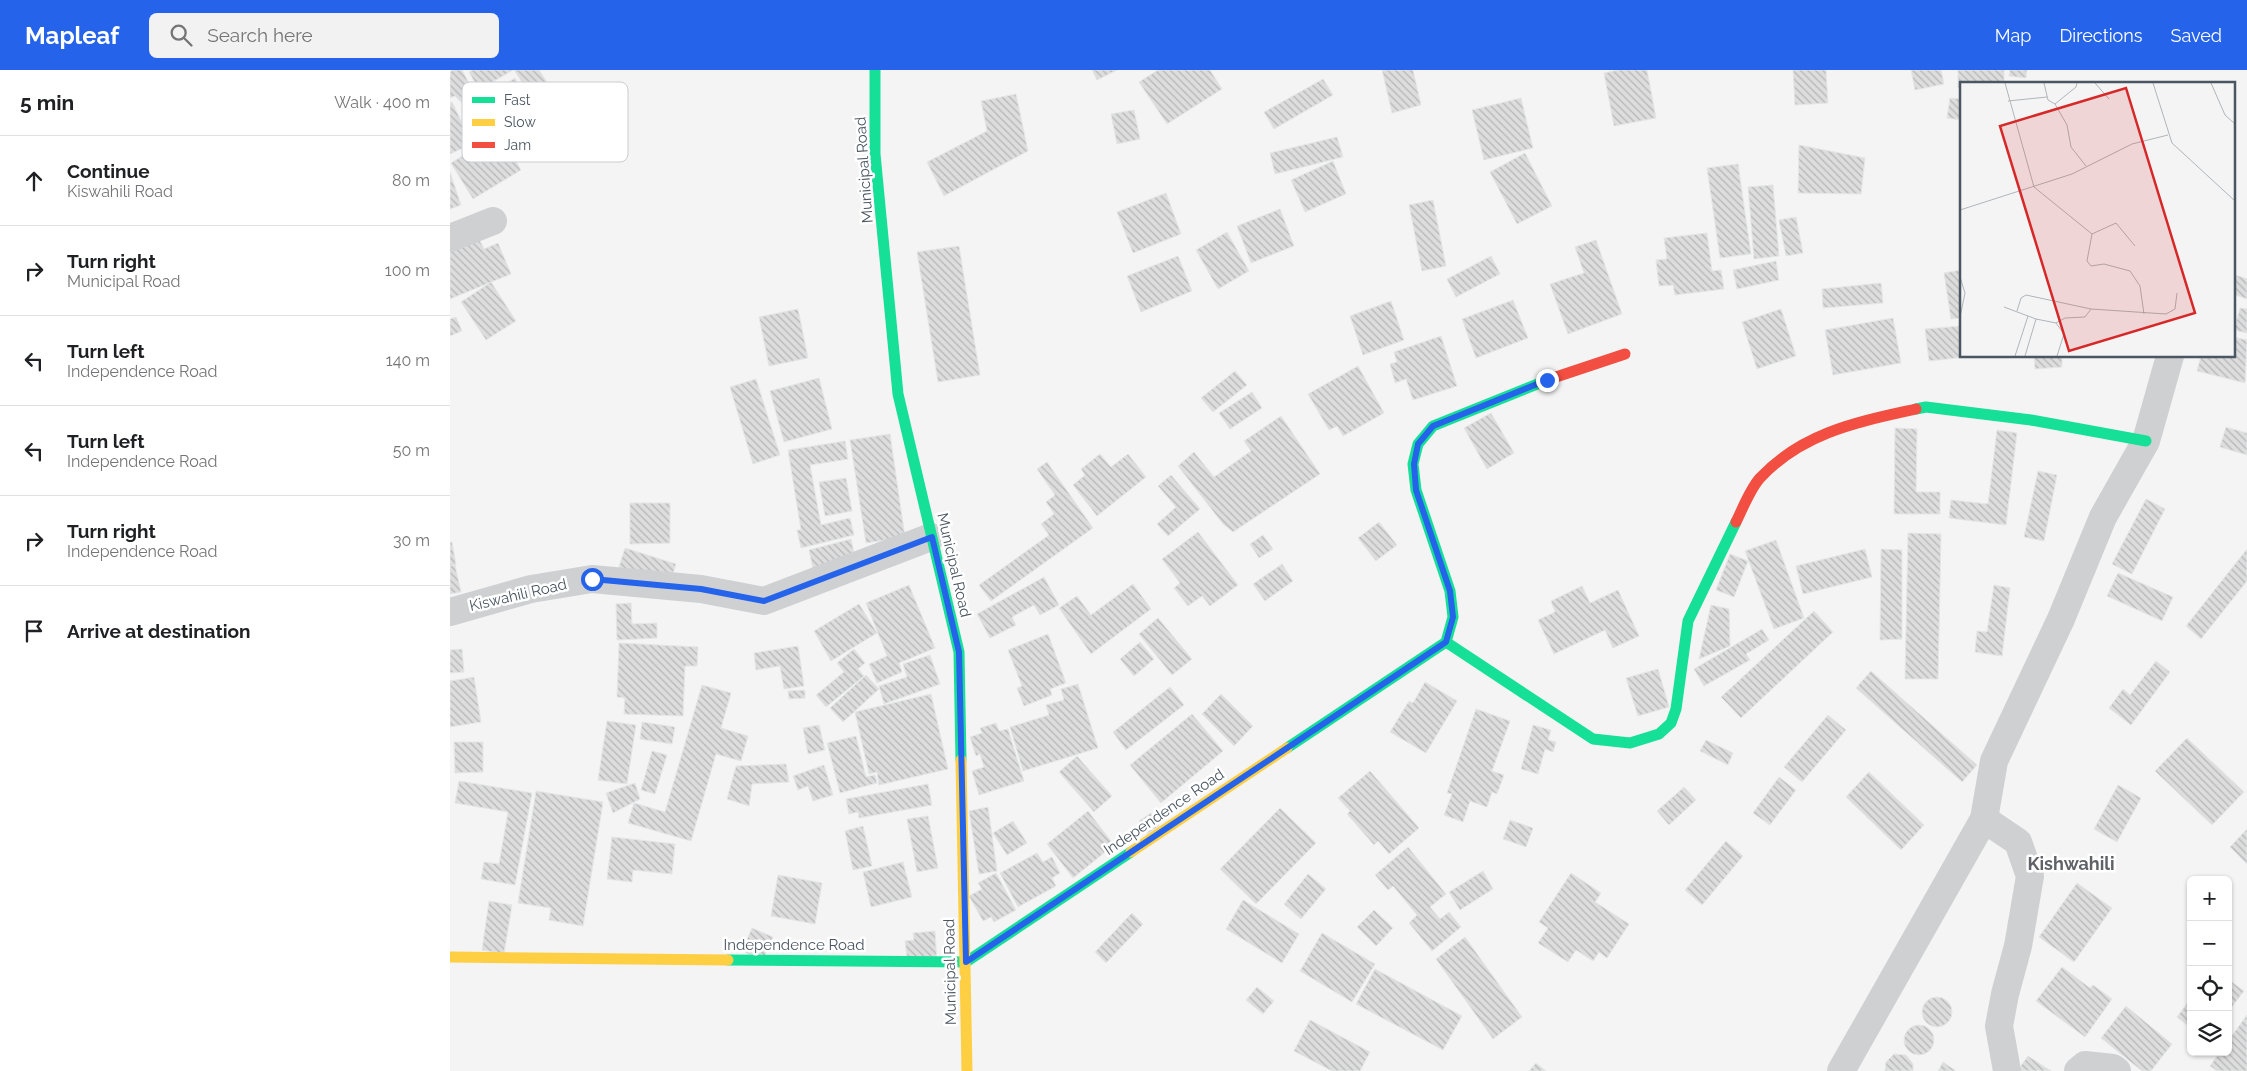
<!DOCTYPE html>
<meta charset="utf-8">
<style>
:root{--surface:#fff;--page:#f2f2f2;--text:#202124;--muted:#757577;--line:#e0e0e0;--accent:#2563eb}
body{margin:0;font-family:Raleway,sans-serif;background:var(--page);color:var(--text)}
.controls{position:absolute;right:15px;bottom:15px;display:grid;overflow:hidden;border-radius:8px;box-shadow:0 1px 4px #0004}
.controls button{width:45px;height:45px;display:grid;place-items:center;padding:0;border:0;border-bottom:1px solid var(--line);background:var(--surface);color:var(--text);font:25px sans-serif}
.stop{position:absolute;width:15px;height:15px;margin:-11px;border:4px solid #2563eb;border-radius:50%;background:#fff}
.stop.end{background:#2563eb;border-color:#fff;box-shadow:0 1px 5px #0008}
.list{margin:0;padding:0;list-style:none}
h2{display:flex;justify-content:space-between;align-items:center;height:65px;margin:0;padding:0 20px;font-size:21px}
h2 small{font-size:16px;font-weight:400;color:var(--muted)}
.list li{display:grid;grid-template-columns:32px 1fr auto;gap:15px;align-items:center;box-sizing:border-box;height:90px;padding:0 20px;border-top:1px solid var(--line)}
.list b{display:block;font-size:19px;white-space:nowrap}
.list p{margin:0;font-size:16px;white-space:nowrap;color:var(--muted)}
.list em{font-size:16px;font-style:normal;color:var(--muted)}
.icon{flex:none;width:28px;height:28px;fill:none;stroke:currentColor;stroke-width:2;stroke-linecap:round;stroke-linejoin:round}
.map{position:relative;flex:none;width:1797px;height:1001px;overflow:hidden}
header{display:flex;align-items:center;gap:30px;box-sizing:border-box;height:70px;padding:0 25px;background:var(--accent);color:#fff}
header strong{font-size:24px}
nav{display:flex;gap:28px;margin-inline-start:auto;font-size:18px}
.search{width:350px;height:45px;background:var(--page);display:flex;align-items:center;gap:12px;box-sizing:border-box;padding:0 18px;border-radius:8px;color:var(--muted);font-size:19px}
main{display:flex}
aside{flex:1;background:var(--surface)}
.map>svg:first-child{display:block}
.building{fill:url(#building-back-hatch);stroke:#e5e6e7}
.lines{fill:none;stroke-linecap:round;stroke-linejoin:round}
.street{stroke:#ced0d2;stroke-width:28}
.fast{stroke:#16e098;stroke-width:11}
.slow{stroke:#ffcf43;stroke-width:11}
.jam{stroke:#f24e42;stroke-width:11}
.route{stroke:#2563eb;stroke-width:6}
.labels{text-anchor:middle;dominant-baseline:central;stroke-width:5;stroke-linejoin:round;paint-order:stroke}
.street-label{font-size:15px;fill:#4a5661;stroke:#fff}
.quarter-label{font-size:18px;font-weight:bold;fill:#5f6368;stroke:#fff}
.inset-road{fill:none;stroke:#b0b5b9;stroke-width:1}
.view{fill:#d62828;fill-opacity:0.15;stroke:#d62828;stroke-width:2.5}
.inset-edge{fill:none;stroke:#4a5661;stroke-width:2.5}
.key{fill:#fff;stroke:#c9ccd0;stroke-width:1}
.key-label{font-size:14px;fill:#4a5661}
</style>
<header>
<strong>Mapleaf</strong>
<div class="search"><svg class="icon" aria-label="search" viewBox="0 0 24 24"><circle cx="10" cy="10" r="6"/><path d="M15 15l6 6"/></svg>Search here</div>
<nav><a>Map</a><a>Directions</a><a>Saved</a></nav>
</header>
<main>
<aside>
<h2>5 min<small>Walk · 400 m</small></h2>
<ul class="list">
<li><svg class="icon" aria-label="ahead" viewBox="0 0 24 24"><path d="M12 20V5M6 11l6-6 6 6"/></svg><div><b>Continue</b><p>Kiswahili Road</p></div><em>80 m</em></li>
<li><svg class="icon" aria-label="right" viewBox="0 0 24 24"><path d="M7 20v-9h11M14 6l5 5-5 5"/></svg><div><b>Turn right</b><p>Municipal Road</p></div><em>100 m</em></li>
<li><svg class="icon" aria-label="left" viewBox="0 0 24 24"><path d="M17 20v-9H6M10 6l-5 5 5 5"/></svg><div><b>Turn left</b><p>Independence Road</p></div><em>140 m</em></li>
<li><svg class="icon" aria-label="left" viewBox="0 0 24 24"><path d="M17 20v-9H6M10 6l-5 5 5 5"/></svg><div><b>Turn left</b><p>Independence Road</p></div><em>50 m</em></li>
<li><svg class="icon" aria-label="right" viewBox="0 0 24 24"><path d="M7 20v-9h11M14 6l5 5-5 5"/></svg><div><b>Turn right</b><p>Independence Road</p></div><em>30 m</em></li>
<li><svg class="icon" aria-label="arrive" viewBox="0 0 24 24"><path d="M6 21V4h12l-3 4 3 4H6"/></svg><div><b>Arrive at destination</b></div></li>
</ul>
</aside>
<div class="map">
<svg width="1797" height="1001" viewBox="0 0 1797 1001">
<defs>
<pattern id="building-back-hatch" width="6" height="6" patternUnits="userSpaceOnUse" patternTransform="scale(1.25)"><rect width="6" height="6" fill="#ddddde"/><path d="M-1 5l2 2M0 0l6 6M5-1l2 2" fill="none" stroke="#b5b6b7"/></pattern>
</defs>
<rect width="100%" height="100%" fill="#f4f4f4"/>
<g class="building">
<polygon points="3,0 12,0 21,17 28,25 16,37 5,26 0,28 0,2"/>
<polygon points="22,0 63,0 29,20 19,2"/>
<polygon points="64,0 89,0 110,32 93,44"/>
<polygon points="642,0 667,0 647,10"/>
<polygon points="708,0 760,0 772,19 717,54 689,12"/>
<polygon points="932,0 963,0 971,35 942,43"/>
<polygon points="1168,0 1197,0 1206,48 1164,56 1154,3"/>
<polygon points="1343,0 1376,0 1378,33 1345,35"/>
<polygon points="1461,0 1491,0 1494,14 1465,20"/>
<polygon points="1508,0 1554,0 1554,14 1511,14 1511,18 1508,18"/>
<polygon points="1560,0 1577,0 1576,8 1559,6"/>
<polygon points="65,8 88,46 56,66 33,27"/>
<polygon points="873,9 883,25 824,59 814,42"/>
<polygon points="566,24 578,81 494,126 477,92 537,61 531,31"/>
<polygon points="1071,28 1083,78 1034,90 1022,40"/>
<polygon points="1500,28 1511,29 1511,50 1497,48"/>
<polygon points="2,32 22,74 0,84 0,33"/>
<polygon points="684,40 690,69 667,74 661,44"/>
<polygon points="49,63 71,100 23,129 1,93"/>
<polygon points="887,67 893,87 825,104 820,83"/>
<polygon points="1349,75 1415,88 1411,124 1348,123"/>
<polygon points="1075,83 1102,136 1067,154 1040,102"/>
<polygon points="883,91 896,124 855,142 841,110"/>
<polygon points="1288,94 1301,184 1270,188 1257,98"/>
<polygon points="0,102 11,135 0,139"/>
<polygon points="1323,115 1329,186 1304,189 1298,117"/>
<polygon points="716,123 731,164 683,183 667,142"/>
<polygon points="983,130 996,196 972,201 959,135"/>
<polygon points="830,139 844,176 801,193 787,156"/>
<polygon points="1346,147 1353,183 1336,186 1329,150"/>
<polygon points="777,162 799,201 768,219 746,180"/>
<polygon points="1257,163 1262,201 1271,200 1274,219 1225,225 1223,215 1209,216 1206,190 1217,189 1214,168"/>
<polygon points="29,169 34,179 48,173 61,204 0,229 0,181"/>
<polygon points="1146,170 1172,244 1118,264 1100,214 1134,203 1125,177"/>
<polygon points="509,176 530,305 488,312 467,182"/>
<polygon points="728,186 742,221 691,242 677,206"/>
<polygon points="1041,186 1050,204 1006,227 997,209"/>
<polygon points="1326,191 1329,210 1287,219 1283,200"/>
<polygon points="1511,200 1511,248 1501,249 1494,203"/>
<polygon points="1783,204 1797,209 1797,229 1783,224"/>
<polygon points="41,212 66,251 36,270 11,232"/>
<polygon points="1431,213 1433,233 1373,238 1372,219"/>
<polygon points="1063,230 1078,268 1026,288 1012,249"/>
<polygon points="941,231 954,270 913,285 900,246"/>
<polygon points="1790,238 1797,239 1797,263 1784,260"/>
<polygon points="348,239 358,288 319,296 309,247"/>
<polygon points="1331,239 1346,286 1307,299 1292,252"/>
<polygon points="6,247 12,261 0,266 0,249"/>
<polygon points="1443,248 1451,293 1383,305 1375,260"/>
<polygon points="1511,256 1511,286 1525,286 1479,291 1475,259"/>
<polygon points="991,266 1007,316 963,330 956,309 945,313 940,294 947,292 944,282"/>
<polygon points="1783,267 1797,270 1795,313 1747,301 1751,286 1783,286"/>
<polygon points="1584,286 1612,286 1612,297 1585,299"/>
<polygon points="908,296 934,343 893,366 887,356 879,360 858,324"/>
<polygon points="785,301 797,315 763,342 751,328"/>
<polygon points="369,308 382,359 334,372 320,321"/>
<polygon points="306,309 330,385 303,394 280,317"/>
<polygon points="802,322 812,338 780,359 769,343"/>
<polygon points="1041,343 1064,383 1037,399 1014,358"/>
<polygon points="831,346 870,404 783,462 773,454 728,396 744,382 764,407 801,381 794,371"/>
<polygon points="1776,357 1797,363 1797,385 1770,377"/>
<polygon points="1445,358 1467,359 1466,422 1490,422 1490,444 1444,444"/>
<polygon points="1547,360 1567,363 1556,455 1499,448 1501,430 1538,434"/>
<polygon points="440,364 455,467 416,473 400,370"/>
<polygon points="395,371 398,389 360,395 371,455 400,448 404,465 351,478 347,460 351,460 338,380"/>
<polygon points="650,384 661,397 678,384 696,407 647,446 623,415 635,405 631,399"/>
<polygon points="597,392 643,458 541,531 529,515 599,465 591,454 604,444 596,432 605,425 587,399"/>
<polygon points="1588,401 1607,405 1594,471 1574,467"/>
<polygon points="721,405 750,439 718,466 707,454 726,437 708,416"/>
<polygon points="396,408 402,441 375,446 369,412"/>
<polygon points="1696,429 1715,439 1682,504 1662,494"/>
<polygon points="180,433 220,433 220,473 180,474"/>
<polygon points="929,452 947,475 926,491 908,468"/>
<polygon points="748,462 788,515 760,536 752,526 738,536 724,518 730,513 712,489"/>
<polygon points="1458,463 1491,464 1488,609 1455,609"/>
<polygon points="813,465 823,479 809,488 800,474"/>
<polygon points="401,469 405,488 363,499 359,480"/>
<polygon points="1326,470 1354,548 1324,559 1295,481"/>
<polygon points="0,472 2,472 6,495 0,496"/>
<polygon points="175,478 226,494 219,516 168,500"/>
<polygon points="1415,479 1422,507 1353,524 1346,496"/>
<polygon points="1431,479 1452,480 1452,569 1430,570"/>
<polygon points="1797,479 1797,511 1751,569 1736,556"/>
<polygon points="1280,484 1298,491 1284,527 1266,520"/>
<polygon points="832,494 843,511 815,531 803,514"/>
<polygon points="5,495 11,522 0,524 0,496"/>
<polygon points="1668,503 1723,527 1712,551 1657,526"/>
<polygon points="594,507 609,535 590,545 584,535 562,547 566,555 540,568 527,544"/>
<polygon points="683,514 701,539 641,584 609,538 627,526 641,545"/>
<polygon points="459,515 485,578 449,593 452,602 427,613 419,594 437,586 416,533"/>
<polygon points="1544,515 1560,518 1552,586 1525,582 1527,561 1537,562"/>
<polygon points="1132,516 1140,533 1168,520 1189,566 1163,578 1155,560 1104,584 1088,550 1105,542 1101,531"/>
<polygon points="181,533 182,554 207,553 207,568 167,570 166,534"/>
<polygon points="409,534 427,563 381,591 364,561"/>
<polygon points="1261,535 1279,539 1280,576 1249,589"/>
<polygon points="1364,541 1383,562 1291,648 1271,627"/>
<polygon points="708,548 742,589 722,605 689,564"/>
<polygon points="1312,559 1319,570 1296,584 1300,590 1254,616 1244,599"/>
<polygon points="598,564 616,613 600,619 602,625 574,636 567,618 572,616 558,580"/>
<polygon points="690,572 704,589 684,606 670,589"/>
<polygon points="169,573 248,577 247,596 235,596 233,646 174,644 175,628 167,627"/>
<polygon points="348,576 354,616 334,619 330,596 306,600 304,583"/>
<polygon points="12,579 14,602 0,603 0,580"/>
<polygon points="404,579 415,593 408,599 414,606 376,637 366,625 394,602 387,593"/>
<polygon points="480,585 490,614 434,634 429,616 457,607 453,594"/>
<polygon points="1706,591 1720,602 1681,655 1659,638 1673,619 1680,625"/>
<polygon points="1208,599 1219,637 1188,646 1176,608"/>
<polygon points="1421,601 1527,695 1512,712 1406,618"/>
<polygon points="416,605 429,619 393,652 380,638"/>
<polygon points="24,607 31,652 0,657 0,611"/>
<polygon points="975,612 1007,631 976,683 940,662 959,631 963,633"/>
<polygon points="628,614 648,678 573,701 560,657 599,645 596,635 614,630 611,619"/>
<polygon points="252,615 281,623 271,658 298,666 291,691 266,684 241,771 178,753 184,733 215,742"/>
<polygon points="720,617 734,635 676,680 663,662"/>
<polygon points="355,620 355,628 339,629 338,621"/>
<polygon points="481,624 498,699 429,715 427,702 419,704 405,642"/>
<polygon points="771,624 803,656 784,676 752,644"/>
<polygon points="1026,639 1060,651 1042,701 1054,705 1047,724 1042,722 1037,737 1020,731 1013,752 994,745 1002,724 997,723"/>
<polygon points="742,644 773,681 711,733 680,695"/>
<polygon points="1378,645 1396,660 1352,712 1334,697"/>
<polygon points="157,651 186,655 177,714 148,710"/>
<polygon points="192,652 225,657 222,674 190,669"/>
<polygon points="546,653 549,661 558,659 574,711 529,725 522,701 534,697 530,684 526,686 520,667 532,663 530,658"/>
<polygon points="369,655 375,680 358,684 353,658"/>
<polygon points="1083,655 1101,660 1098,670 1106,672 1103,682 1095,679 1088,704 1071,699"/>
<polygon points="406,666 416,707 425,705 427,713 390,723 377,673"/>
<polygon points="1737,668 1794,722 1762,755 1705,701"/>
<polygon points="1256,670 1283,683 1278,695 1250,681"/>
<polygon points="4,672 33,672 33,702 5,703"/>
<polygon points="202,681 217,685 205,724 191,720"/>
<polygon points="627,686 662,726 644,742 609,702"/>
<polygon points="336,694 339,712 302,714 299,736 277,729 286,696"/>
<polygon points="374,695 383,725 363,731 358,716 348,720 343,706"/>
<polygon points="920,701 969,758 939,784 928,771 924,775 897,744 900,741 888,728"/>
<polygon points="1419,702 1474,755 1451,780 1396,727"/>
<polygon points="1329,707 1346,720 1320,755 1303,743"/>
<polygon points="9,711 82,723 65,815 31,809 34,792 49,794 58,742 5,733"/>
<polygon points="185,713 190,729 163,743 156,723"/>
<polygon points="478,714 482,735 409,748 408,742 399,744 396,729"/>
<polygon points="1668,715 1691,728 1667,772 1644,759"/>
<polygon points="1234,717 1246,730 1219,755 1207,741"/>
<polygon points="86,721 153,732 133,856 99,850 101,838 68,833"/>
<polygon points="538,737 547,801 529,804 519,741"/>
<polygon points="830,738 866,773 806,834 770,799"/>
<polygon points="638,741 664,775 623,808 597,774"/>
<polygon points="701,743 709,756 697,764 689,751"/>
<polygon points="478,746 488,798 467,802 457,749"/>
<polygon points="1060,750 1083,758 1076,777 1053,769"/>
<polygon points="563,751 577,773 557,785 543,763"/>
<polygon points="413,756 422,796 403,800 395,761"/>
<polygon points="1797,759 1797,794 1780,777"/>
<polygon points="162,767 225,774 222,804 183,800 182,812 157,809"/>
<polygon points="1276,771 1293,786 1252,835 1235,820"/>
<polygon points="958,777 996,824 980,837 990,849 999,842 1011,857 982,881 959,853 967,845 943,816 938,820 925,805"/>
<polygon points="587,783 593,792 602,787 610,803 602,808 606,816 568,837 550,803"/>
<polygon points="453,792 462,827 421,837 413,802"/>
<polygon points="1033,801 1043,819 1010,840 999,822"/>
<polygon points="546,803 566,840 544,852 541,847 533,851 519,826 532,819 528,813"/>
<polygon points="1121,803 1151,823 1145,832 1179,854 1157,888 1149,882 1143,891 1126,880 1118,892 1088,873 1098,858 1089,852"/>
<polygon points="858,804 876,819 851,849 834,834"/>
<polygon points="328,805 372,813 365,854 321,846"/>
<polygon points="1627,813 1662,838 1624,892 1589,867"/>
<polygon points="793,830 849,864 832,893 776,859"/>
<polygon points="39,831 62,835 54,884 32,880"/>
<polygon points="924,840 943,858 926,876 907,857"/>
<polygon points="682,843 693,854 656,893 645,882"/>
<polygon points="302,858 323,867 313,890 292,881"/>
<polygon points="485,861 487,893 458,895 455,871 464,870 463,863"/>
<polygon points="872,863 925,894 902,932 850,901"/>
<polygon points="1015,867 1072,947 1043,969 986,889"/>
<polygon points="1612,897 1640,918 1643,915 1662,929 1635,967 1586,931"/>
<polygon points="925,899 1012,946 993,980 906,934"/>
<polygon points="1778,909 1794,921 1778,942"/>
<polygon points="807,917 824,931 813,944 796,930"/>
<circle cx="1487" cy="942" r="15"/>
<polygon points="1741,928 1741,958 1727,947"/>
<polygon points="1676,936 1722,974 1701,1001 1692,1001 1651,968"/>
<polygon points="1797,945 1797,1001 1767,1001 1760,996 1770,982 1778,982 1778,971"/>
<polygon points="860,950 920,982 910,1001 882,1001 844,981"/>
<circle cx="1469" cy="970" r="15"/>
<polygon points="1444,984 1456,985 1463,994 1463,1001 1435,1001 1436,992"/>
<polygon points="1578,986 1601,1001 1567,1001"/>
<polygon points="1493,992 1506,1001 1488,1001"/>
<polygon points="1086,993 1096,1001 1079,1001"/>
</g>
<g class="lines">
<g class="street">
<polyline points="0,168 43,151"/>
<polyline points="0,542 81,519 142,509 251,519 314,531 481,467"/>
<polyline points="1534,749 1568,772 1580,806 1568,876 1555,924 1549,956 1557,1001"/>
<polyline points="1391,1001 1534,749 1544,691 1611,549 1653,447 1696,371 1720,286"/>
<polyline points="1628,1001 1635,995 1663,998 1667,1001"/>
</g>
<g class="fast">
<polyline points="425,0 425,84 448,324 509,582 511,690"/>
<polyline points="1466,339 1476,337 1581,350 1696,371"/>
<polyline points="996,572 1143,669 1180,673 1209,664 1221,653 1226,639 1238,551 1286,452"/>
<polyline points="837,678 996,572 1003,547 1000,521 966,420 963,394 968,374 983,356 1100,309"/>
<polyline points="278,890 516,892 681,782"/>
</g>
<g class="slow">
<polyline points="511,690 517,1001"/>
<polyline points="681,782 837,678"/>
<polyline points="0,887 278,890"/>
</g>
<g class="jam">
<polyline points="1100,309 1175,284"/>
<path d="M1286,452c7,-14 14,-33 24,-44 43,-46 98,-56 156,-69"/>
</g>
</g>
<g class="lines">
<polyline class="route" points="142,509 251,519 314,531 482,467 509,582 516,892 996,572 1003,547 1000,521 966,420 964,394 968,374 983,356 1097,310"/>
</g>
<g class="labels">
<g class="street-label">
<text transform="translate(414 100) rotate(-94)">Municipal Road</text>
<text transform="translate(504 495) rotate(77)">Municipal Road</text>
<text transform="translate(68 525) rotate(-13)">Kiswahili Road</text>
<text transform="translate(714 742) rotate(-34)">Independence Road</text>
<text x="344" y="875">Independence Road</text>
<text transform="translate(500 902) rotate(-91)">Municipal Road</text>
</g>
<g class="quarter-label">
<text x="1621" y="793">Kishwahili</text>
</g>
</g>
<g transform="translate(1510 12)">
<rect width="275" height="275" fill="#f4f4f4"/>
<path class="inset-road" d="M45,1l29,104 58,47 24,-11 19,23M84,1l4,17 7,4 12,21 4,22 15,19M135,1l14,16M193,1l19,60 63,58M251,1l14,32 10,9M48,19l39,-4M95,22l21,-17 1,-4M0,128l112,-36 60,-30 36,-9M132,152l-5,27 4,5 13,-2 26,7 10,15 4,28M0,195l5,16 -5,24M44,225l32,12 -11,37M57,229l4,-13 5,-3 65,14 75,5 9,-5 2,-16M76,237l20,4 9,-5 20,-1 6,-8M96,241l8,11 -7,22M55,274l13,-40"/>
<path class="view" d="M166,6l69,225 -126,38 -69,-225z"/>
<rect width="275" height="275" class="inset-edge"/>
</g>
<rect x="12" y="12" width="166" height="80" rx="8" class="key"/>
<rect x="22" y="27" width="23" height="6" fill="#16e098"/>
<rect x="22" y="49" width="23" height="7" fill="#ffcf43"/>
<rect x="22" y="72" width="23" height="6" fill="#f24e42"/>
<g class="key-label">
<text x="54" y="35">Fast</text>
<text x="54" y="57">Slow</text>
<text x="54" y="80">Jam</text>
</g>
</svg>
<div class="controls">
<button>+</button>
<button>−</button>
<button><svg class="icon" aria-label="locate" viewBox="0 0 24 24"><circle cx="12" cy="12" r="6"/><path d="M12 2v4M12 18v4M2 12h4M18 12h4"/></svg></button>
<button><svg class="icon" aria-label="layers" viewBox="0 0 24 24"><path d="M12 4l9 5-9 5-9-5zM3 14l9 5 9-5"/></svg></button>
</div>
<div class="stop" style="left:142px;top:509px"></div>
<div class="stop end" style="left:1097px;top:310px"></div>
</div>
</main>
